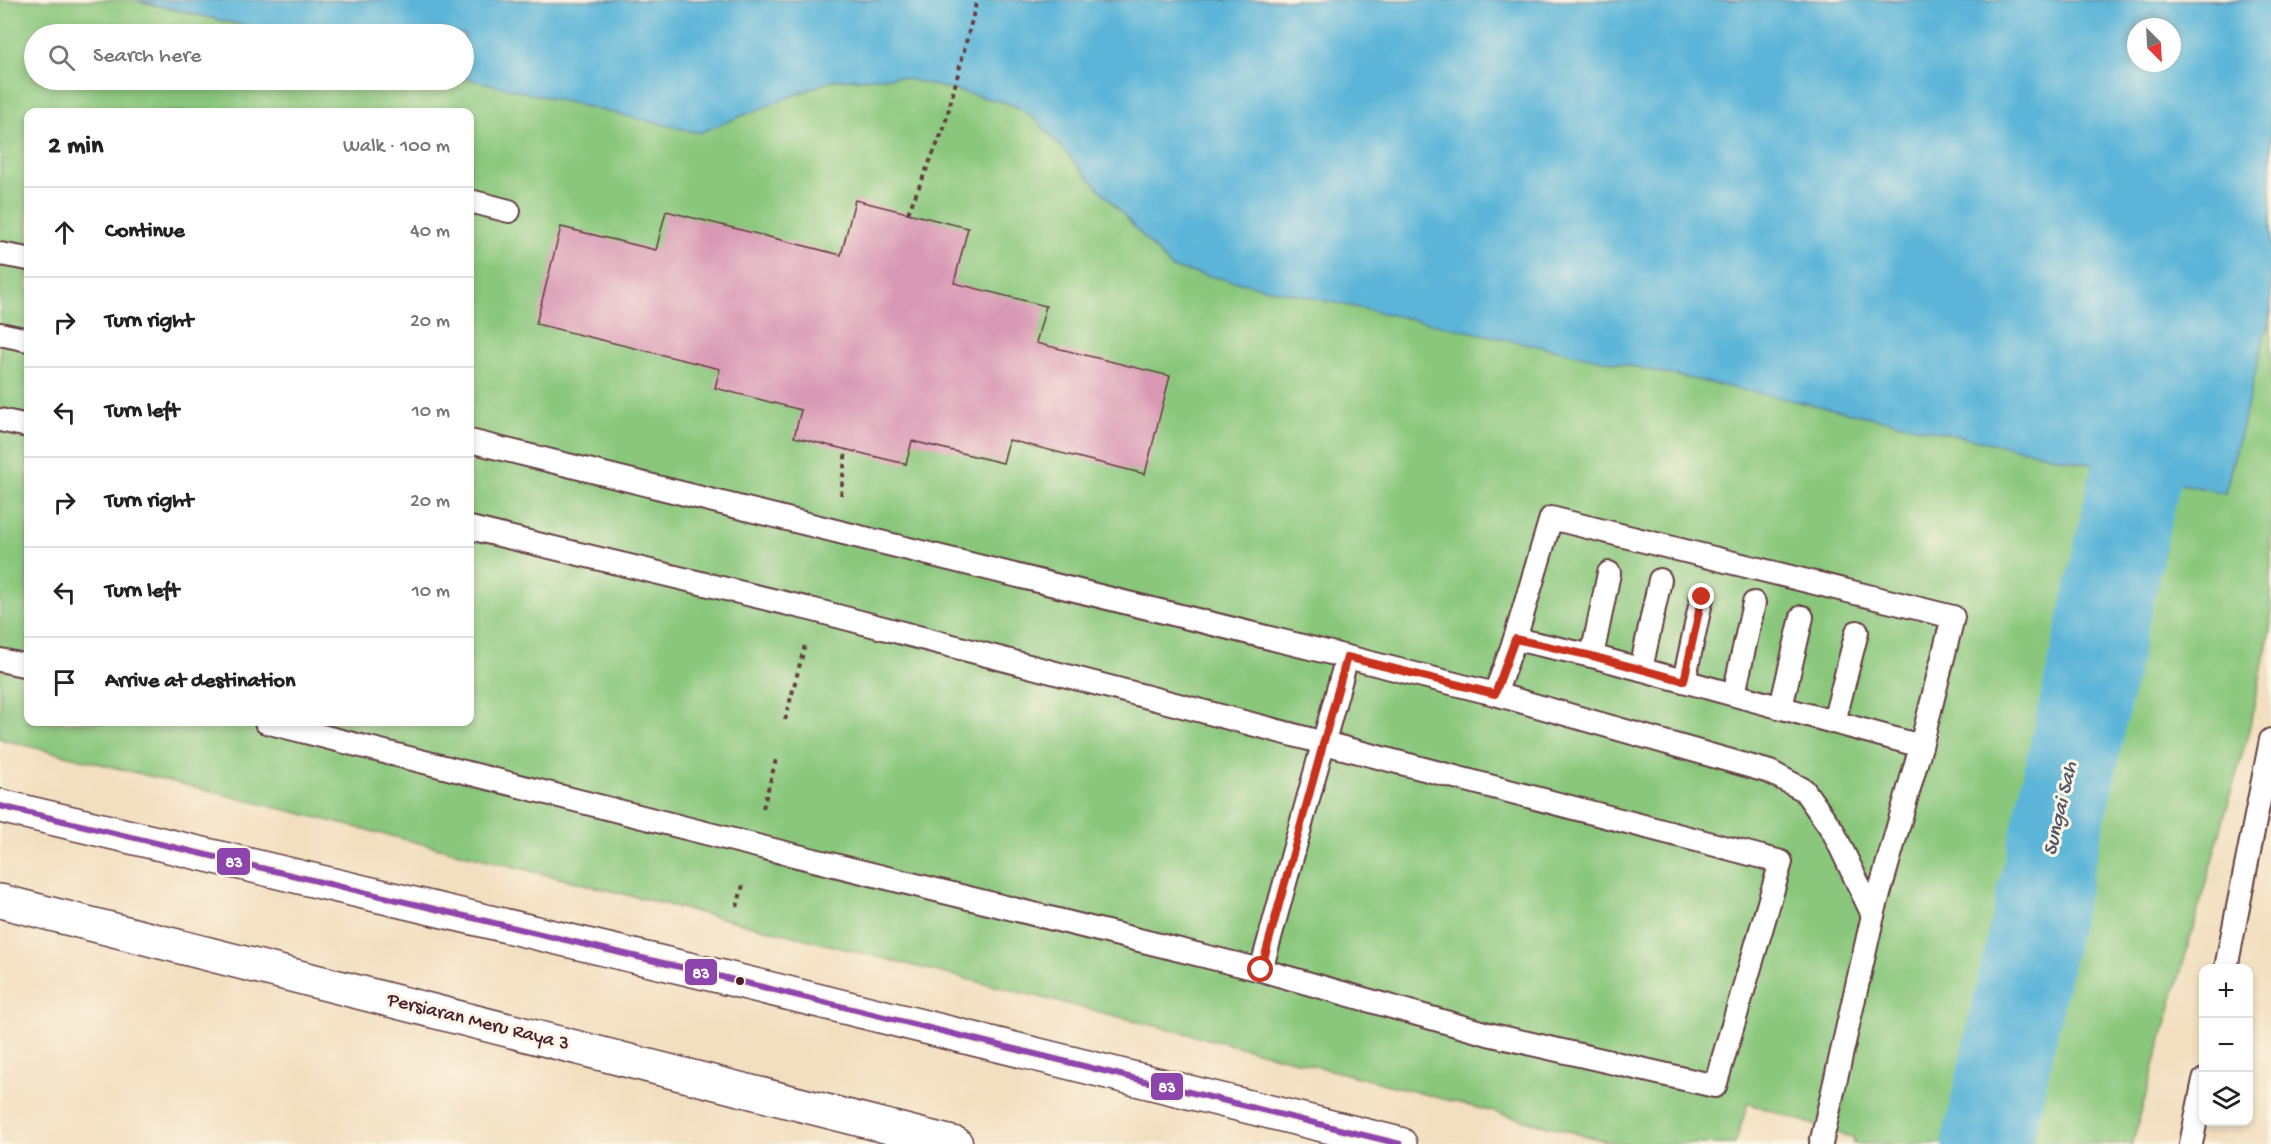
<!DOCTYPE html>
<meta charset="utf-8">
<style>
:root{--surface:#fff;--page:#f2f2f2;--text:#222;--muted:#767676;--line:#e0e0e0}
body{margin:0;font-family:"Gochi Hand",sans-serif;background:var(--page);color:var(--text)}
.controls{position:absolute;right:18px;bottom:18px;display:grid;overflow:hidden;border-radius:12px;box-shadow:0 3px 9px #0003}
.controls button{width:54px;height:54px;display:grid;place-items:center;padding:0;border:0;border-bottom:2px solid var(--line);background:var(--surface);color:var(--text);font:30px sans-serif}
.compass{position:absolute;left:2127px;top:18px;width:54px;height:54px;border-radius:50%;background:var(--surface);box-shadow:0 3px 9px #0003;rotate:156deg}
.stop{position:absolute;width:18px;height:18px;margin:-14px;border:4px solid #c8321e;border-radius:50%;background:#fff}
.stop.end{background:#c8321e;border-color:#fff;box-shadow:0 2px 6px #0008}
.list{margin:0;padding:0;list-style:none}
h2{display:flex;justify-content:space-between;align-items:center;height:78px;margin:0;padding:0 24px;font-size:26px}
h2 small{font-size:20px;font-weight:400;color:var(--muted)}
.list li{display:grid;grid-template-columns:39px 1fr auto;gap:18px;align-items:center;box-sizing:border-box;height:90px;padding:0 24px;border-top:2px solid var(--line)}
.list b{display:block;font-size:22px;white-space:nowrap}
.list em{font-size:20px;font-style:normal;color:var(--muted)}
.icon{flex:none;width:33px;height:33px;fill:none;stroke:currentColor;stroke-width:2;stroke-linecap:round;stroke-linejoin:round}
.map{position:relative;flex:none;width:2271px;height:1144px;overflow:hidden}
.search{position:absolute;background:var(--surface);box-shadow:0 3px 9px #0003;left:24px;top:24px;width:450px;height:66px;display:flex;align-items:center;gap:15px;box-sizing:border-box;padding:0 21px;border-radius:33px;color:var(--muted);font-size:22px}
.panel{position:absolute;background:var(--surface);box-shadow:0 3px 9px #0003;left:24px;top:108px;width:450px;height:618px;border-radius:12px}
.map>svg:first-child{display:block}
.green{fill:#8ac77d;stroke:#6a7354;stroke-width:1.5;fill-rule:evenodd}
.water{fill:#5bb5d8;stroke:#526a82;stroke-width:1.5;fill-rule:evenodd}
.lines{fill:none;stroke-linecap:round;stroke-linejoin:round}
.river{stroke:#5bb5d8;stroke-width:90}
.building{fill:#d898b4}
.service-casing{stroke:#633c41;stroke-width:26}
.tertiary-casing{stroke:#633c41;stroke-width:36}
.path{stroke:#633c41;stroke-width:4;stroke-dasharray:4.5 4.5;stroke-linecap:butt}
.service{stroke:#fff;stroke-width:22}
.tertiary{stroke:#fff;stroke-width:33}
.bus-1-casing{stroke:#fcf5e5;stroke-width:10}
.bus-1{stroke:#8e44ad;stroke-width:6}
.route{stroke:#c8321e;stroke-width:8}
.bus-dot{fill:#4a1f2b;stroke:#fcf5e5;stroke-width:2}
.labels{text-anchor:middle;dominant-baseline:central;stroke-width:6;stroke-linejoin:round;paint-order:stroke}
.street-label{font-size:20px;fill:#4a1f2b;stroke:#fcf5e5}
.water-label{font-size:21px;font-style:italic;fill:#505468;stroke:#fcf5e5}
.line-badge{stroke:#fcf5e5;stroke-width:2}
.badge-label{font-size:16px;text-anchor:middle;font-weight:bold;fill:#fff}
</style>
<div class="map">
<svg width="2271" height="1144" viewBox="0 0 2271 1144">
<rect width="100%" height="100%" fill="#fcf5e5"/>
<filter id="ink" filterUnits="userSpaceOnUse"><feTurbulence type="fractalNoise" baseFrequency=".0167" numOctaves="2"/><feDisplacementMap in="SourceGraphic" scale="12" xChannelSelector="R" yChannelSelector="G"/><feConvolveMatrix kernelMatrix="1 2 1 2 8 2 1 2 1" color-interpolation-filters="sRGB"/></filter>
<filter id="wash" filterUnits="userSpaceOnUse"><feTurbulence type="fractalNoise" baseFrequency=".008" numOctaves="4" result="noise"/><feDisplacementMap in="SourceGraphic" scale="24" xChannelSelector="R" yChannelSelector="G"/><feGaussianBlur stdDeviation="1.35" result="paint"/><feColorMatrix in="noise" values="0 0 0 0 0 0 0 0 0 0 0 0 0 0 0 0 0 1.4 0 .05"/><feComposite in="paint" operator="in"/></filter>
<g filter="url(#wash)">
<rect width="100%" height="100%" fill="#f2dfc0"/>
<path class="green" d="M0,0h2271v625l-22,105 -117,414h-279l1,-6 -106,-35 -13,41h-117l-345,-89 -1273,-316zM2136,27h36v36h-36zM34,34h430v46h-430zM28,112h442v610h-442z"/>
<path class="water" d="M134,0h2137v311l-46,182 -1053,-225 -134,-146 -19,-14 -12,-5 -108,-26 -66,3 -134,53 -235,-55v-44h-184zM2136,27h36v36h-36z"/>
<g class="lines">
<polyline class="river" points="1987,1144 2136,474"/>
</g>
<g id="blocks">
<polygon class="building" points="855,200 968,228 954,283 1046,306 1036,343 1170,376 1145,474 1009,440 1003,463 912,441 906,464 794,437 801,410 715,388 720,369 536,324 561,227 656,250 666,211 841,255"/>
</g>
</g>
<g filter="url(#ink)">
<use href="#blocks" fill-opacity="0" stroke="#633c41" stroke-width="1.5"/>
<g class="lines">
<g class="service-casing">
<g id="service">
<polyline points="470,201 509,211"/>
<polyline points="0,254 28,259"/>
<polyline points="0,334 28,340"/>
<polyline points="0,420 28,426"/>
<polyline points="470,441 1347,657 1495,694 1770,772 1804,790 1833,831 1873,915"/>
<polyline points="1515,639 1592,656 1921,746"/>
<polyline points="1592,656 1609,573"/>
<polyline points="0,660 28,666"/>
<polyline points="1641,669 1660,580"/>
<polyline points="1684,681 1702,597"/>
<polyline points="1495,694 1515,639 1551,518 1953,617 1921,746 1873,915 1821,1144"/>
<polyline points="1734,694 1754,603"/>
<polyline points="1781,707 1802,617"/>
<polyline points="266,722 753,845 1261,970 1488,1034 1715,1086 1781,862 814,610 470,528"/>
<polyline points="1834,722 1857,632"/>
<polyline points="2226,968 2271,740"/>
<polyline points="1261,970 1347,657"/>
<polyline points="2191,1144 2204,1080"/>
</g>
</g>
<g class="tertiary-casing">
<g id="tertiary">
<polyline points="0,806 718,976 1400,1144"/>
<polyline points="0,901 956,1144"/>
</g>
</g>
<g class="path">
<polyline points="908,213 944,128 977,0"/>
<polyline points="841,495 846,449"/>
<polyline points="785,720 805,645"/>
<polyline points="763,808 777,756"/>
<polyline points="737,907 744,881"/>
</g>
<use href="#service" class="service"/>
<use href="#tertiary" class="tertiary"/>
<g class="bus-1-casing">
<polyline id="bus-1" points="0,806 718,976 1400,1144"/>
</g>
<use href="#bus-1" class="bus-1"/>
</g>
</g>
<g class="lines" filter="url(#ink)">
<polyline class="route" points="1261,970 1347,657 1495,694 1515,639 1592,656 1684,681 1702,597"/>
</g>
<circle class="bus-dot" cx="740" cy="981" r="5"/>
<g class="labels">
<g class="street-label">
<text transform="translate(478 1023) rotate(14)">Persiaran Meru Raya 3</text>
</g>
<g class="water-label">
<text transform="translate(2062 809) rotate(-77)">Sungai Sah</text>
</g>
</g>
<g class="line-badge">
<rect x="216" y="847" width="35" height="29" rx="6" fill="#8e44ad"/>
<rect x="684" y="958" width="34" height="28" rx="6" fill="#8e44ad"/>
<rect x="1150" y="1072" width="34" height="29" rx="6" fill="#8e44ad"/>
</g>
<g class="badge-label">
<text x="234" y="867">83</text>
<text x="701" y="978">83</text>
<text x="1167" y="1092">83</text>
</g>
</svg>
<div class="controls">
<button>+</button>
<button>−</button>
<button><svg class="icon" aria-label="layers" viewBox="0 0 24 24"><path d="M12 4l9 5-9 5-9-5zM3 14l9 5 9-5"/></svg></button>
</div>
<svg class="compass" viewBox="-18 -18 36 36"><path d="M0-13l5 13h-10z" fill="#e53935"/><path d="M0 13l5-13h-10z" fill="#767676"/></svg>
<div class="stop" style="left:1261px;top:970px"></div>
<div class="stop end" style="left:1702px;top:597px"></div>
<div class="search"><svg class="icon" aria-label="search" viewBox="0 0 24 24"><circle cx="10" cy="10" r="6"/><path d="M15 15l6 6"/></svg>Search here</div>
<section class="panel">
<h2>2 min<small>Walk · 100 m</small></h2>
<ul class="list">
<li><svg class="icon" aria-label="ahead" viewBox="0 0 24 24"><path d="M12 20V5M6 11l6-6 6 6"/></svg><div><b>Continue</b></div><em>40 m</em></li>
<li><svg class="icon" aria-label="right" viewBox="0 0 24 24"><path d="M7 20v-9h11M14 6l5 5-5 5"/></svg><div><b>Turn right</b></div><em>20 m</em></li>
<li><svg class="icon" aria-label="left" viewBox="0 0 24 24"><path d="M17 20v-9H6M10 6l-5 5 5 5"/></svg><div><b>Turn left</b></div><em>10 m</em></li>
<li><svg class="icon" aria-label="right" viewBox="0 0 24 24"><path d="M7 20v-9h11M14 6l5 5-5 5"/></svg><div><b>Turn right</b></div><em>20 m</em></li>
<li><svg class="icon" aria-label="left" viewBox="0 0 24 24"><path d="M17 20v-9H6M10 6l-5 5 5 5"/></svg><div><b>Turn left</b></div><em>10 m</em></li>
<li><svg class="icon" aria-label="arrive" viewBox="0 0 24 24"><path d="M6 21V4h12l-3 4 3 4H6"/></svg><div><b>Arrive at destination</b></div></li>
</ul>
</section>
</div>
